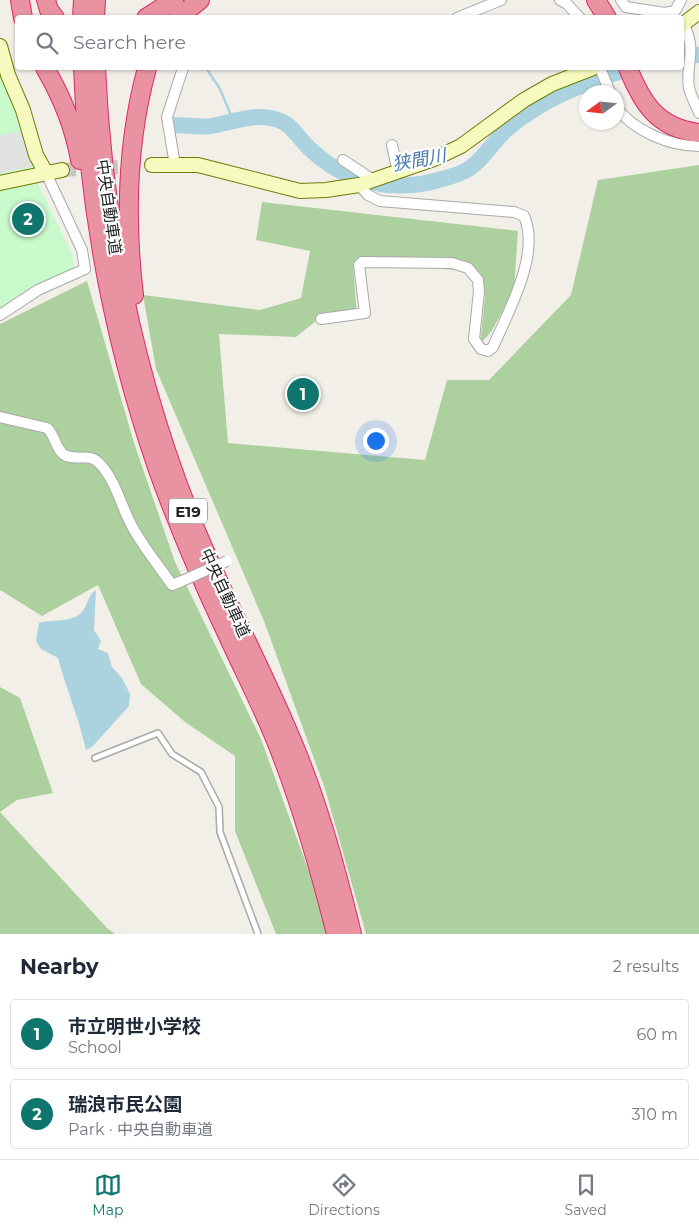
<!DOCTYPE html>
<meta charset="utf-8">
<style>
:root{--surface:#fff;--page:#f6f6f7;--text:#1f2937;--muted:#747a83;--line:#e0e1e3;--accent:#0f766e}
body{margin:0;font-family:Montserrat,"Noto Sans JP",sans-serif;background:var(--page);color:var(--text)}
.compass{position:absolute;left:579px;top:85px;width:45px;height:45px;border-radius:50%;background:var(--surface);box-shadow:0 1px 4px #0004;rotate:255deg}
.you{position:absolute;left:375px;top:440px;width:18px;height:18px;margin:-12px;border:4px solid #fff;border-radius:50%;background:#1a73e8;box-shadow:0 0 0 8px #1a73e833}
.badge{display:grid;place-items:center;width:32px;height:32px;border-radius:50%;background:var(--accent);color:#fff;font-size:16px;font-weight:700}
.pin{position:absolute;translate:-50% -50%;border:2px solid #fff;box-shadow:0 1px 5px #0006}
.list{margin:0;padding:0;list-style:none}
h2{display:flex;justify-content:space-between;align-items:center;height:65px;margin:0;padding:0 20px;font-size:21px}
h2 small{font-size:16px;font-weight:400;color:var(--muted)}
.list li{display:grid;grid-template-columns:32px 1fr auto;gap:15px;align-items:center;box-sizing:border-box;height:70px;margin:0 10px 10px;padding:0 10px;border:1px solid var(--line);border-radius:5px}
.list b{display:block;font-size:19px;white-space:nowrap}
.list p{margin:0;font-size:16px;white-space:nowrap;color:var(--muted)}
.list em{font-size:16px;font-style:normal;color:var(--muted)}
.icon{flex:none;width:28px;height:28px;fill:none;stroke:currentColor;stroke-width:2;stroke-linecap:round;stroke-linejoin:round}
.map{position:relative;flex:none;width:699px;height:934px;overflow:hidden}
.search{position:absolute;background:var(--surface);box-shadow:0 1px 4px #0004;left:15px;right:15px;top:15px;height:55px;display:flex;align-items:center;gap:12px;box-sizing:border-box;padding:0 18px;border-radius:5px;color:var(--muted);font-size:19px}
.sheet{height:225px;background:var(--surface)}
nav{display:flex;justify-content:space-around;align-items:center;box-sizing:border-box;height:70px;border-top:1px solid var(--line);background:var(--surface);font-size:14px;color:var(--muted)}
nav a{display:grid;justify-items:center;gap:2px}
nav .on{color:var(--accent)}
.map>svg:first-child{display:block}
.forest{fill:#add19e}
.park{fill:#c8facc}
.parking{fill:#e2e2e2}
.water{fill:#aad3df}
.lines{fill:none;stroke-linecap:round;stroke-linejoin:round}
.stream{stroke:#aad3df;stroke-width:2.5}
.river{stroke:#aad3df;stroke-width:16}
.secondary-tunnel{stroke:#c8c6c1;stroke-width:14;stroke-dasharray:14 7;stroke-linecap:butt}
.lane-casing{stroke:#a9a9a9;stroke-width:8}
.street-casing{stroke:#a9a9a9;stroke-width:12}
.secondary-casing{stroke:#707d05;stroke-width:16}
.highway-casing{stroke:#dc2a67;stroke-width:20}
.lane{stroke:#fff;stroke-width:5}
.street{stroke:#fff;stroke-width:10}
.secondary{stroke:#f7fabf;stroke-width:14}
.highway{stroke:#e892a2;stroke-width:18}
.street-bridge-casing{stroke:#a9a9a9;stroke-width:12;stroke-linecap:butt}
.street-bridge{stroke:#fff;stroke-width:10}
.labels{text-anchor:middle;dominant-baseline:central;stroke-width:4.5;stroke-linejoin:round;paint-order:stroke}
.shield{fill:#fff;stroke:#646464;stroke-width:1}
.shield-label{font-size:15px;font-weight:bold;fill:#222}
.street-label{font-size:16px;fill:#222;stroke:#fff}
.water-label{font-size:18px;font-style:italic;fill:#4a7aab;stroke:#fff}
</style>
<div class="map">
<svg width="699" height="934" viewBox="0 0 699 934">
<rect width="100%" height="100%" fill="#f2efe9"/>
<g class="forest">
<polygon points="699,165 699,934 366,934 325,789 264,621 156,369 143,295 260,310 301,298 310,251 256,240 262,202 518,231 514,291 491,332 480,344 485,296 470,271 353,263 357,318 316,321 296,337 219,334 228,443 425,460 447,380 489,380 571,295 598,180"/>
<polygon points="87,281 134,443 175,562 261,739 317,894 326,934 276,934 235,831 235,756 185,722 141,684 98,585 42,616 0,590 0,324"/>
<polygon points="0,687 20,698 53,793 17,800 0,812"/>
<polygon points="0,812 107,928 115,934 0,934"/>
</g>
<polygon class="park" points="0,65 20,108 38,184 73,255 74,269 0,308"/>
<polygon class="parking" points="23,131 32,167 0,173 0,135"/>
<path class="water" d="M96,590l-2,40 7,11 -3,8 10,4 4,14 10,11 8,16 -1,12 -36,40 -7,4c-7,-32 -20,-61 -28,-92l-17,-9 -5,-8 3,-18c13,-4 31,0 42,-10 7,-7 6,-18 15,-23z"/>
<g class="lines">
<polyline class="stream" points="206,68 220,89 233,120"/>
<g class="river">
<polyline points="682,56 699,55"/>
<path d="M175,125c11,0 26,3 37,1 22,-4 41,-13 63,-7 17,4 22,18 34,29 36,35 85,46 133,31 8,-2 21,-6 28,-11 14,-9 23,-27 36,-38 36,-31 80,-48 125,-62"/>
</g>
<polyline class="secondary-tunnel" points="62,170 152,165"/>
<g class="lane-casing">
<polyline id="lane" points="95,758 158,733 172,754 201,772 219,807 220,832 258,934"/>
</g>
<g class="street-casing">
<g id="street">
<polyline points="560,0 567,4 580,18"/>
<polyline points="621,0 626,7 665,13 675,11 681,0"/>
<polyline points="457,18 501,0"/>
<path d="M683,23c15,29 2,39 6,65 2,8 7,17 10,25"/>
<polyline points="600,68 610,92"/>
<path d="M616,107c18,24 53,39 83,39"/>
<polyline points="392,145 398,172"/>
<polyline points="343,160 373,180"/>
<polyline points="175,165 167,117 183,68"/>
<polyline points="0,315 38,290 85,269 82,250 46,173"/>
<path d="M321,319l44,-6 -6,-48 3,-3 90,1 16,5 10,12 1,11 -5,48 7,10 7,2 5,-4c15,-35 48,-93 31,-131l-10,-4 -134,-11 -12,-6 -9,-10"/>
<path d="M0,417l47,11c8,7 8,19 16,26 10,8 26,-2 36,9 17,17 22,44 34,65 11,20 26,38 39,57l10,-4"/>
</g>
</g>
<g class="secondary-casing">
<g id="secondary">
<polyline points="682,25 699,12"/>
<polyline points="0,46 8,75 23,110 36,155 46,173"/>
<polyline points="152,165 198,165 300,191 326,190 359,185 434,159 461,146 524,100 552,84 593,68"/>
<polyline points="0,183 62,170"/>
</g>
</g>
<g class="highway-casing">
<g id="highway">
<polyline points="20,0 23,18"/>
<polyline points="46,0 49,10 55,18"/>
<polyline points="596,0 607,18"/>
<polyline points="82,18 83,0"/>
<polyline points="95,18 96,0"/>
<polyline points="146,18 174,0"/>
<polyline points="177,18 200,0"/>
<path d="M45,68c17,29 29,58 35,92"/>
<path d="M83,68c5,137 30,272 75,402 20,56 44,111 69,164 19,42 41,83 56,125 22,57 38,116 53,175"/>
<path d="M96,68c7,156 38,308 96,453 29,71 65,138 95,208 29,66 48,135 65,205"/>
<path d="M628,68c14,35 29,60 71,65"/>
<path d="M134,295c-9,-75 -7,-154 13,-227"/>
</g>
</g>
<use href="#lane" class="lane"/>
<use href="#street" class="street"/>
<use href="#secondary" class="secondary"/>
<use href="#highway" class="highway"/>
<g class="street-bridge-casing">
<polyline id="street-bridge" points="182,581 227,561"/>
</g>
<use href="#street-bridge" class="street-bridge"/>
</g>
<g class="labels">
<rect class="shield" x="169" y="498.5" width="38" height="25" rx="4"/>
<g class="shield-label">
<text x="188" y="511">E19</text>
</g>
<g class="street-label">
<text transform="translate(109 207) rotate(82)">中央自動車道</text>
<text transform="translate(225 593) rotate(65)">中央自動車道</text>
</g>
<g class="water-label">
<text transform="translate(419 160) rotate(-10)">狭間川</text>
</g>
</g>
</svg>
<svg class="compass" viewBox="-18 -18 36 36"><path d="M0-13l5 13h-10z" fill="#e53935"/><path d="M0 13l5-13h-10z" fill="#747a83"/></svg>
<div class="you"></div>
<div class="pin badge" style="left:303px;top:394px">1</div>
<div class="pin badge" style="left:28px;top:219px">2</div>
<div class="search"><svg class="icon" aria-label="search" viewBox="0 0 24 24"><circle cx="10" cy="10" r="6"/><path d="M15 15l6 6"/></svg>Search here</div>
</div>
<section class="sheet">
<h2>Nearby<small>2 results</small></h2>
<ul class="list">
<li><span class="badge">1</span><div><b>市立明世小学校</b><p>School</p></div><em>60 m</em></li>
<li><span class="badge">2</span><div><b>瑞浪市民公園</b><p>Park · 中央自動車道</p></div><em>310 m</em></li>
</ul>
</section>
<nav>
<a class="on"><svg class="icon" aria-label="map" viewBox="0 0 24 24"><path d="M3 6l6-2 6 2 6-2v14l-6 2-6-2-6 2zM9 4v14M15 6v14"/></svg>Map</a>
<a><svg class="icon" aria-label="directions" viewBox="0 0 24 24"><path d="M12 3l9 9-9 9-9-9zM9 14v-3h6M13 9l2 2-2 2"/></svg>Directions</a>
<a><svg class="icon" aria-label="saved" viewBox="0 0 24 24"><path d="M7 4h10v16l-5-4-5 4z"/></svg>Saved</a>
</nav>
